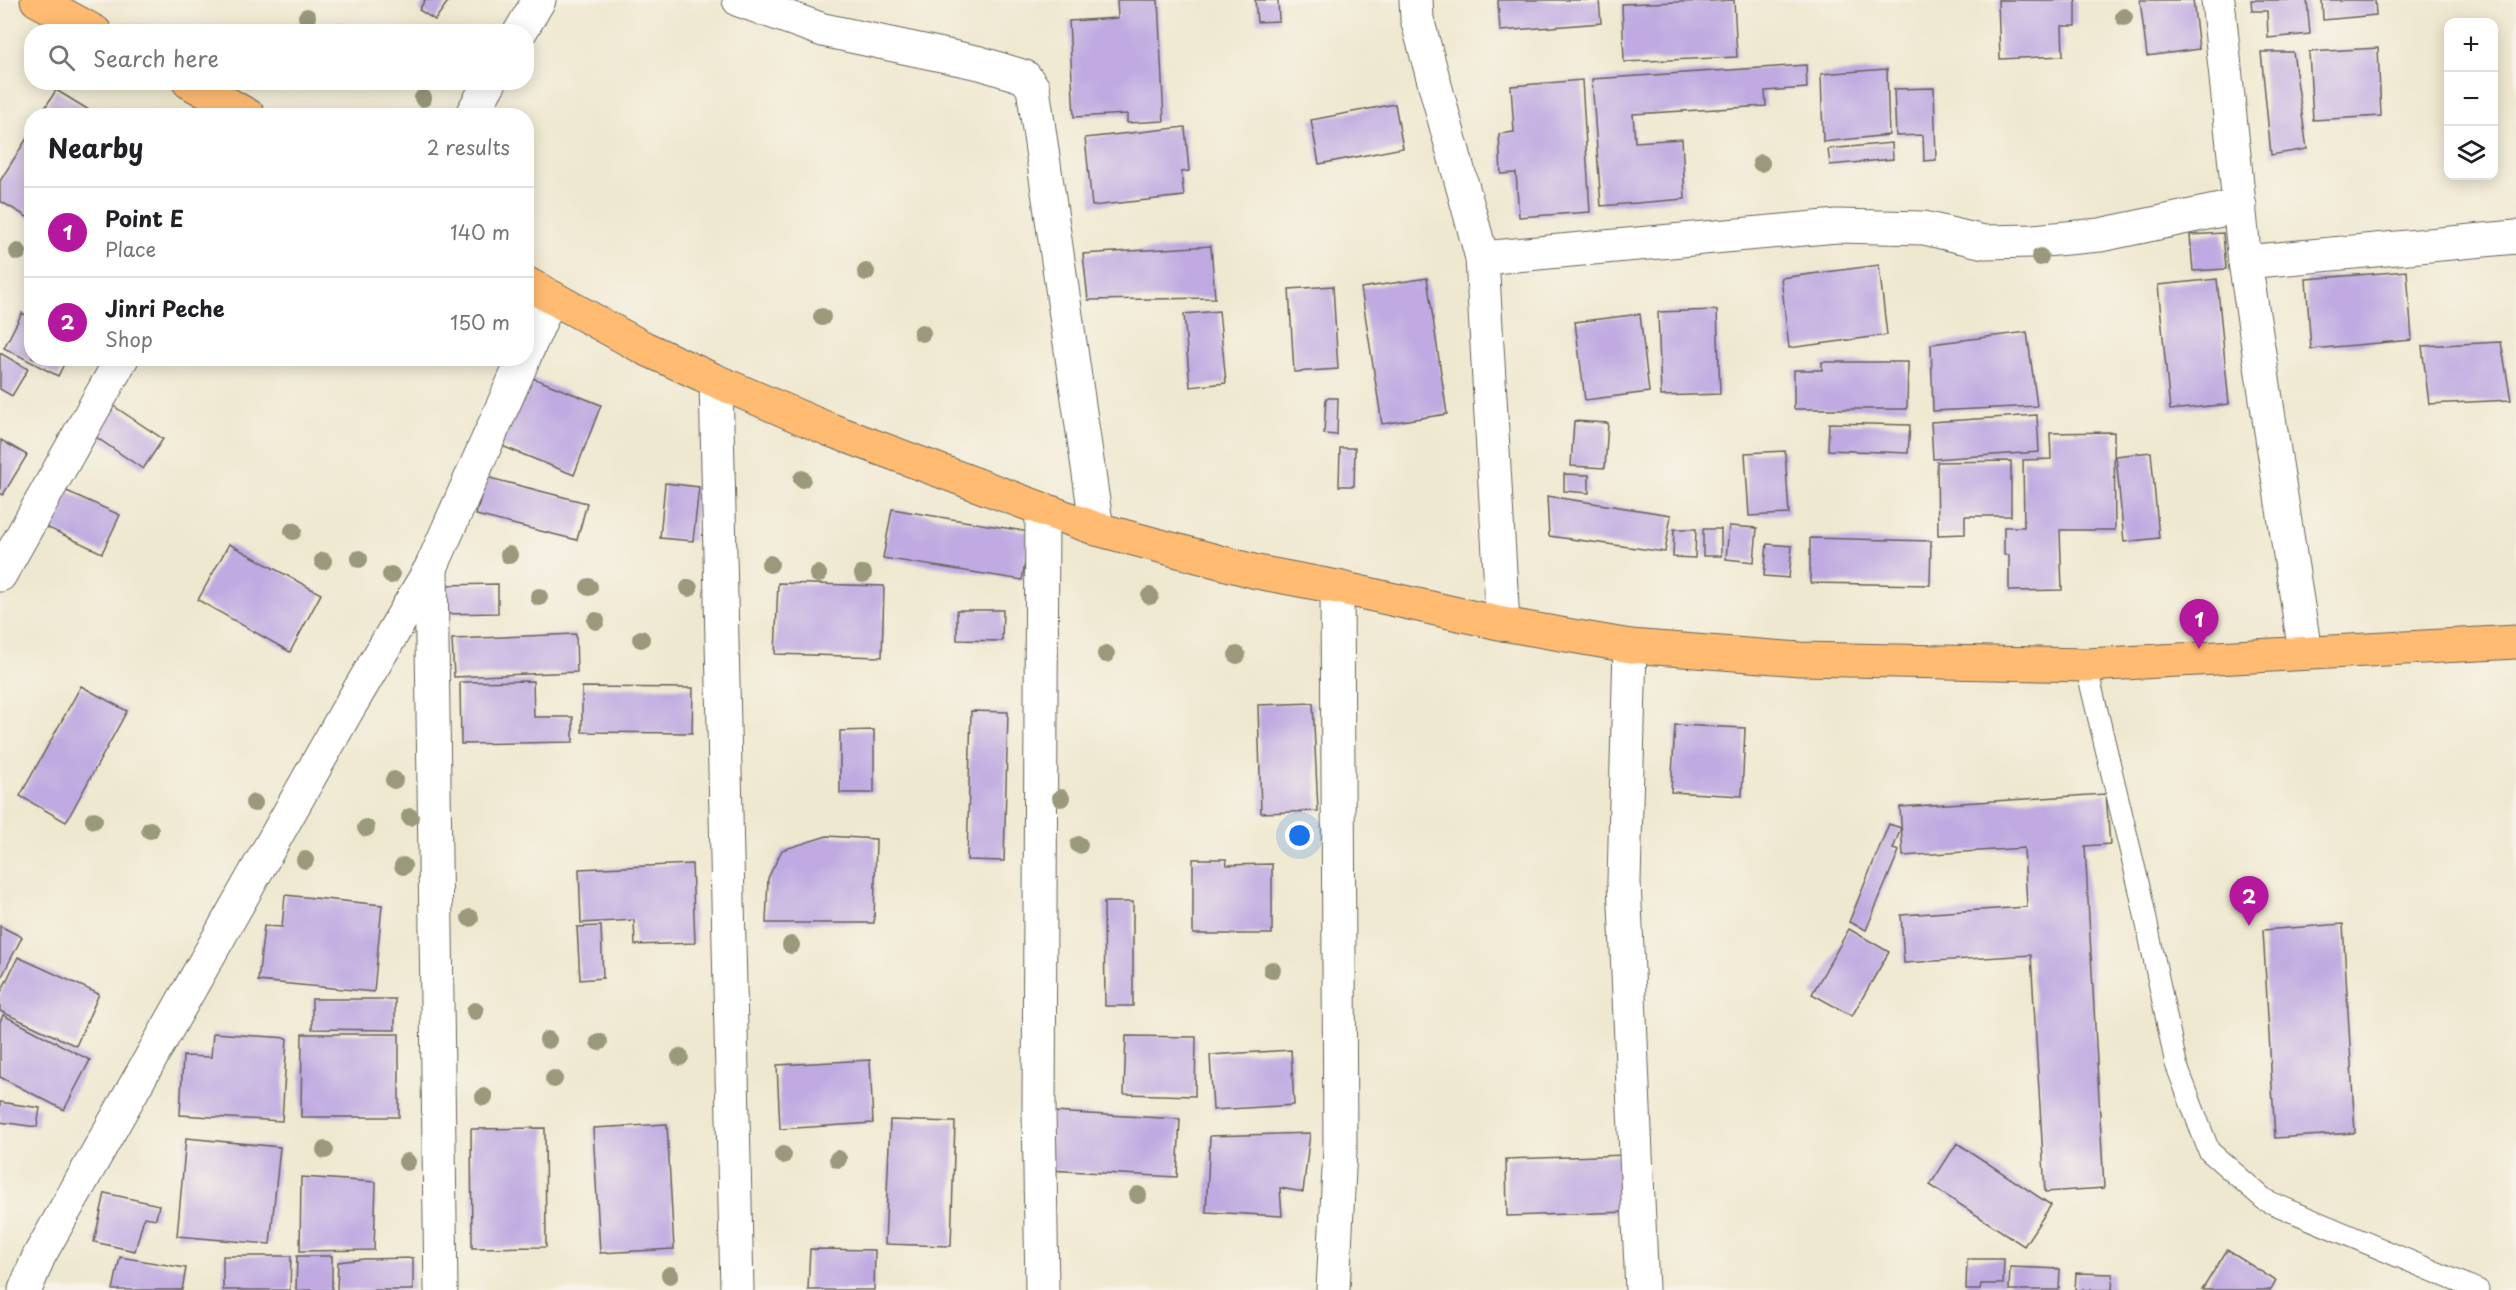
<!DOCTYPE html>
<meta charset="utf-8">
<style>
:root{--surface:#fff;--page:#f6f6f6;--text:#202124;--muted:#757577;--line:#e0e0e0;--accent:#b5179e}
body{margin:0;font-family:"Playpen Sans",sans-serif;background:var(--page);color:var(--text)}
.controls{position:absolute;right:18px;top:18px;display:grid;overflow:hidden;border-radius:12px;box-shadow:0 3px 15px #0003}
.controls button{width:54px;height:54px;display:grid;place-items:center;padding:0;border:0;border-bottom:2px solid var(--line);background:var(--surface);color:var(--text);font:30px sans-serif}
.you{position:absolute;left:1300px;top:836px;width:21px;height:21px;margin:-15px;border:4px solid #fff;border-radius:50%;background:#1a73e8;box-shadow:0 0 0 9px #1a73e833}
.badge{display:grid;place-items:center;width:39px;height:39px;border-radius:50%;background:var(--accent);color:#fff;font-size:20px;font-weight:700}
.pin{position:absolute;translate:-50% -50px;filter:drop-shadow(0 2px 3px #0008)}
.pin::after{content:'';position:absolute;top:32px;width:21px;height:18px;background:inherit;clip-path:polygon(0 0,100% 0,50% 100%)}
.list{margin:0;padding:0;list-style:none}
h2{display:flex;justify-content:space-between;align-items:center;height:78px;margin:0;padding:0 24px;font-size:26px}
h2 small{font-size:20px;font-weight:400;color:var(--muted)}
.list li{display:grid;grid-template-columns:39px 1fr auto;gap:18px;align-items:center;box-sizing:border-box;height:90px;padding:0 24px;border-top:2px solid var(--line)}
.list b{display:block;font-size:22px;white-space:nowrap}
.list p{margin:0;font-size:20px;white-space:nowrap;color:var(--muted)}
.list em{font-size:20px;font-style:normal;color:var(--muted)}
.icon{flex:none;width:33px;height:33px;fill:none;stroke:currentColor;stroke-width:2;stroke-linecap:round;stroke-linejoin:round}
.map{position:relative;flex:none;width:2516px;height:1290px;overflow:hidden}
.search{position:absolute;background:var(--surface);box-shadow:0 3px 15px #0003;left:24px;top:24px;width:510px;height:66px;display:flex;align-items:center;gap:15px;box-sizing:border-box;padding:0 21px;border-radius:24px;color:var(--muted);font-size:22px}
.panel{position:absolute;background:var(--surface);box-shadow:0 3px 15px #0003;left:24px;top:108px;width:510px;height:258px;border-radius:24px}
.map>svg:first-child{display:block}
.building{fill:#c0aae1}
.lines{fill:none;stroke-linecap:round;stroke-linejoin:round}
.lane-casing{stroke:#66635b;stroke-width:23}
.street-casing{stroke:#66635b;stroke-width:35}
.highway-casing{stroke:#66635b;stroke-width:35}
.lane{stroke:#fff;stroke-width:21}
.street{stroke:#fff;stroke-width:33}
.highway{stroke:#ffbb71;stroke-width:33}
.tree{fill:#9a997c}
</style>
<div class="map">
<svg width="2516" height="1290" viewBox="0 0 2516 1290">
<rect width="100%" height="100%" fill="#f7f3e8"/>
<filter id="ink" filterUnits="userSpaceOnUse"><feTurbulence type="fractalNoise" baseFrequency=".0167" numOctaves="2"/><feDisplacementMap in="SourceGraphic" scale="12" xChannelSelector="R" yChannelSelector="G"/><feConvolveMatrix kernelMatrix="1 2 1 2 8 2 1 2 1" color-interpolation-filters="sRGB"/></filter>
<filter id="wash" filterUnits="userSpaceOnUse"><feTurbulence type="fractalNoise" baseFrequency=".008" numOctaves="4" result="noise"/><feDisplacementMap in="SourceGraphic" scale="24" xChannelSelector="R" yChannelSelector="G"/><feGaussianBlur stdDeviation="1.35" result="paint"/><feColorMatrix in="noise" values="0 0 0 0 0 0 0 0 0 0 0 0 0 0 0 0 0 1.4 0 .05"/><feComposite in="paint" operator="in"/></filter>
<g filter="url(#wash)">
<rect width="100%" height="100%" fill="#efe8d0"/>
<g id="blocks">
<g class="building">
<polygon points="425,0 449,0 435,20 419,10"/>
<polygon points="1117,0 1158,0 1164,121 1127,123 1127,114 1074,117 1069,21 1118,18"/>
<polygon points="1255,0 1278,0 1279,21 1257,22"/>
<polygon points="1498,0 1599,0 1601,23 1500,31"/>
<polygon points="1734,0 1737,57 1624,62 1622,4"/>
<polygon points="1998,0 2076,0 2076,26 2062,26 2063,56 2000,59"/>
<polygon points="2140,0 2193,0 2199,49 2147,56"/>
<polygon points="2251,0 2307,0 2310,34 2268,38 2267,11 2252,11"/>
<polygon points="2322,0 2375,0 2376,15 2323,20"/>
<polygon points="2378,48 2381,116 2313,120 2309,52"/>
<polygon points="2261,52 2293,52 2307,149 2271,155"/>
<polygon points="1806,65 1807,88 1765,91 1766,106 1633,114 1635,142 1682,139 1685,199 1601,206 1592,79"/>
<polygon points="1887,69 1889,135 1823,142 1821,74"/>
<polygon points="1582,80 1590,212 1519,217 1516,173 1501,174 1499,134 1514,132 1511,86"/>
<polygon points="1934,88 1936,160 1924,161 1923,135 1896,136 1894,89"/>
<polygon points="56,90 99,116 40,116"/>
<polygon points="1395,104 1403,148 1319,164 1311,120"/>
<polygon points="1185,127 1189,171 1181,172 1184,196 1092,206 1085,138"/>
<polygon points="32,130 32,220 0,201 0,181"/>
<polygon points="1892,143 1893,159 1830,165 1828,149"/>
<polygon points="2223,233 2226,269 2193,271 2190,235"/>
<polygon points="1211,246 1215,298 1088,300 1083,254"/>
<polygon points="1879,265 1887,335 1789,348 1781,278"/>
<polygon points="2407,271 2412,340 2311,349 2306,279"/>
<polygon points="1427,278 1447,414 1382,424 1361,288"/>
<polygon points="2217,279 2229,404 2170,410 2158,285"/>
<polygon points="1333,286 1338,369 1294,372 1289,289"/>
<polygon points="1717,310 1720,394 1661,396 1658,312"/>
<polygon points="1219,311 1226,383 1190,387 1184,314"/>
<polygon points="22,313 32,318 32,358 67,358 58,376 4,348"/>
<polygon points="1640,314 1649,392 1585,400 1575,322"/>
<polygon points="2027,332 2037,406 1933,411 1931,344"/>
<polygon points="2501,342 2511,400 2429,404 2422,346"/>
<polygon points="0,353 28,369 12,396 0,389"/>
<polygon points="1822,362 1908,362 1907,409 1794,409 1794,370 1822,370"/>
<polygon points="525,375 601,405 574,475 497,444"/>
<polygon points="1326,398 1338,398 1337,435 1324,434"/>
<polygon points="112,405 163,439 143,469 93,435"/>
<polygon points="2037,415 2039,452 1933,459 1931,422"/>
<polygon points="1574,421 1608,423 1605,468 1571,466"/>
<polygon points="1829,423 1910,425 1908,453 1828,450"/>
<polygon points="2114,432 2115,530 2060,530 2062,590 2009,591 2009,555 2004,555 2004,527 2024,527 2023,460 2051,459 2050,433"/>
<polygon points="1,440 27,455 3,495 0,493"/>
<polygon points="1340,448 1355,448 1354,486 1339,486"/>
<polygon points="1785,451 1789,514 1749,516 1745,453"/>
<polygon points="2151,452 2159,538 2124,542 2116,456"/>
<polygon points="2011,461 2011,516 1965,516 1965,534 1938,535 1937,462"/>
<polygon points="1564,474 1589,475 1589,493 1564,491"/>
<polygon points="486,477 587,503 577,540 476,515"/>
<polygon points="665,483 699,487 693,541 660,538"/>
<polygon points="60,488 120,515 102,553 42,525"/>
<polygon points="1547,496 1671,515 1665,552 1549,536"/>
<polygon points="892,509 1030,532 1022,580 883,558"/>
<polygon points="1729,526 1757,528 1754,562 1726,559"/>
<polygon points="1674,529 1696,529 1695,558 1673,557"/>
<rect x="1703" y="529" width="18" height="27"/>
<polygon points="1810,538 1931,541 1930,585 1810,583"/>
<polygon points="229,544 321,594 290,652 198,600"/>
<polygon points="1767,544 1792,546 1789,578 1764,576"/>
<polygon points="778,583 884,586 882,657 775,654"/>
<polygon points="498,584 498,613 441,614 441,585"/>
<polygon points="957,610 1003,610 1002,641 957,640"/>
<polygon points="576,634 577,672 454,677 452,639"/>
<polygon points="533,681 534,717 573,717 573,742 461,744 460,682"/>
<polygon points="81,686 127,711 66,822 20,796"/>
<polygon points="582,687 693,688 692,733 582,732"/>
<polygon points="1313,703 1318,811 1261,813 1258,705"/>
<polygon points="971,711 1008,712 1004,861 967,860"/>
<polygon points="1675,725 1745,728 1742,796 1671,792"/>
<polygon points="874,730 874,793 840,793 840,731"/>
<polygon points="2106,794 2110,844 2085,846 2104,1188 2045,1192 2031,955 1904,963 1901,915 2027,907 2024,848 1903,856 1900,807"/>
<polygon points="1889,824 1901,828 1893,849 1899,851 1866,930 1849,922"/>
<polygon points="827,836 876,839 874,923 766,923 768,878 782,850"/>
<polygon points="1193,859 1226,859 1227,865 1272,864 1272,934 1193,934"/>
<polygon points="692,864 695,943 635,945 634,920 581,923 579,869"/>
<polygon points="285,895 382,905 374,992 258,981 264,926 282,927"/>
<polygon points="1104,902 1133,902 1133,1006 1105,1006"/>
<polygon points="2343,924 2355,1133 2275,1138 2263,930"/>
<polygon points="0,926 22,937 0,980"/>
<polygon points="601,926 603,978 580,980 577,927"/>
<polygon points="1849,929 1889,952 1852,1016 1812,994"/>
<polygon points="18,957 99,994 76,1046 0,1011 0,994"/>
<polygon points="312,999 395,999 395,1030 312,1029"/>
<polygon points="3,1015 90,1060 64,1110 0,1077 0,1022"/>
<polygon points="213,1033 287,1038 282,1121 180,1115 183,1056 211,1057"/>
<polygon points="302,1034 399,1034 399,1117 301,1117"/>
<polygon points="1126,1036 1196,1037 1195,1096 1124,1094"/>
<polygon points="1291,1050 1294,1105 1213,1110 1210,1055"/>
<polygon points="870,1060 873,1123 780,1129 777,1065"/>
<polygon points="0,1102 40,1108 37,1127 0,1122"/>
<polygon points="1052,1112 1180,1119 1177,1177 1048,1170"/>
<polygon points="890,1120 955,1122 951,1246 885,1244"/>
<polygon points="667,1124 674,1249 600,1253 593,1128"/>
<polygon points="545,1128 546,1247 472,1248 471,1129"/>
<polygon points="1310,1133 1303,1192 1280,1188 1282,1216 1206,1212 1210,1136"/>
<polygon points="186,1138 280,1147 270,1244 177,1236"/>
<polygon points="1957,1143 2051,1205 2024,1246 1930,1185"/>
<polygon points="1626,1155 1627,1212 1507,1216 1506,1159"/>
<polygon points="301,1177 376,1182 374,1250 300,1251"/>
<polygon points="105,1193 159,1205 156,1219 144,1217 135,1251 94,1242"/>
<polygon points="810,1249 875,1250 874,1290 808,1290"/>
<polygon points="2227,1250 2276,1281 2271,1290 2202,1290"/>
<polygon points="223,1256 291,1256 290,1290 223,1290"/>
<polygon points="297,1256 332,1256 332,1290 296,1290"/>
<polygon points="120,1257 186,1268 182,1290 113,1290"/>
<polygon points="413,1258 413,1290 337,1290 338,1262 364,1259"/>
<polygon points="1967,1259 2004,1259 2003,1284 1981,1284 1980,1290 1966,1290"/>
<polygon points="2010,1267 2060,1269 2059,1290 2009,1290"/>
<polygon points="2076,1273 2113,1274 2112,1290 2075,1290"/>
</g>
</g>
</g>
<g filter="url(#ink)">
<use href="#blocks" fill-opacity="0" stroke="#66635b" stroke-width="1.5"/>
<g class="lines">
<g class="lane-casing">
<polyline id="lane" points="2086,665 2140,891 2176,1064 2209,1151 2265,1200 2478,1290"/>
</g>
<g class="street-casing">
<g id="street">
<polyline points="739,0 823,30 980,63 1025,77 1033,88 1097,529"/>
<polyline points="1416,0 1417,19 1482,258 1503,624"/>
<polyline points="2218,0 2245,262 2305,652"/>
<polyline points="520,32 539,0"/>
<polyline points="471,116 490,82"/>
<polyline points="1482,258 1837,226 1924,228 1984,242 2033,241 2100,235 2240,206"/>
<polyline points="2245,262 2516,237"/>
<polyline points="526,353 551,297"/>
<polyline points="716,381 737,1290"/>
<polyline points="1042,509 1039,1109 1042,1290"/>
<polyline points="431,569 441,1290"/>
<polyline points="0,575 122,358"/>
<polyline points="1630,646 1624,882 1642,1290"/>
<polyline points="25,1290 39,1256 345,714 431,568 524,358"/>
<polyline points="1333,1290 1340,1149 1337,587"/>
</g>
</g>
<g class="highway-casing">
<g id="highway">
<polyline points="37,0 95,32"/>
<polyline points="189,82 249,116"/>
<polyline points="526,283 644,348 716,381 828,429 1042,509 1097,529 1257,572 1337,587 1503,624 1630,646 1800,659 2086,665 2516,642"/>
</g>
</g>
<use href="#lane" class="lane"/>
<use href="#street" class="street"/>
<use href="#highway" class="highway"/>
</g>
<g class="tree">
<circle cx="307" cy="17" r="9"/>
<circle cx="2124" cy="17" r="9"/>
<circle cx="423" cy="98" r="9"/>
<circle cx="1761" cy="163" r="9"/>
<circle cx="18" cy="252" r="9"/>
<circle cx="2040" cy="257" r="9"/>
<circle cx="866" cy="272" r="9"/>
<circle cx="822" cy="317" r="9"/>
<circle cx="922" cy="333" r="9"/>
<circle cx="802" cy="479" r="9"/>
<circle cx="293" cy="531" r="9"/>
<circle cx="509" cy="555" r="9"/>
<circle cx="359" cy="559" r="9"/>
<circle cx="323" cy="561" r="9"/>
<circle cx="770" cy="564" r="9"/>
<circle cx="818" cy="574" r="9"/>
<circle cx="863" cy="574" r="9"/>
<circle cx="391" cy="575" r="9"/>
<circle cx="589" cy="587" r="9"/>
<circle cx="689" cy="588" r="9"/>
<circle cx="1150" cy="596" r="9"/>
<circle cx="539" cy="597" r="9"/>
<circle cx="596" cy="621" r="9"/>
<circle cx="641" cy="639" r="9"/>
<circle cx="1106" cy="654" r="9"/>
<circle cx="1237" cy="655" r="9"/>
<circle cx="394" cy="780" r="9"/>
<circle cx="1061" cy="798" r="9"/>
<circle cx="254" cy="803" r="9"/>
<circle cx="410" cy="817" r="9"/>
<circle cx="94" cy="820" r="9"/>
<circle cx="366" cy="828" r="9"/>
<circle cx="150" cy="830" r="9"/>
<circle cx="1079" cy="845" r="9"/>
<circle cx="305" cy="860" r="9"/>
<circle cx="403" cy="866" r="9"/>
<circle cx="470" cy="918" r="9"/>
<circle cx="791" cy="945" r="9"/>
<circle cx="1272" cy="970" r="9"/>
<circle cx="475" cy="1011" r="9"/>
<circle cx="548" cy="1040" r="9"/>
<circle cx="599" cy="1042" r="9"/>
<circle cx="680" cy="1057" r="9"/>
<circle cx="554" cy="1079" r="9"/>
<circle cx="484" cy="1097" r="9"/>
<circle cx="325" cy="1150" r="9"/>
<circle cx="783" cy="1155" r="9"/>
<circle cx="838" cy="1159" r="9"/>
<circle cx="407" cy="1162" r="9"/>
<circle cx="1138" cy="1195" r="9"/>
<circle cx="670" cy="1275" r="9"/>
</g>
</g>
</svg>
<div class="controls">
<button>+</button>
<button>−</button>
<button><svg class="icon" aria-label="layers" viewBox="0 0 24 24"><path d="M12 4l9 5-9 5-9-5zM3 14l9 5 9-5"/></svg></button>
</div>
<div class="you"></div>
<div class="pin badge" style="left:2199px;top:649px">1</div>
<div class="pin badge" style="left:2249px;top:926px">2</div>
<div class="search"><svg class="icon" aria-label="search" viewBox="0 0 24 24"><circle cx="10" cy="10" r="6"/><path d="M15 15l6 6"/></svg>Search here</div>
<section class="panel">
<h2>Nearby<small>2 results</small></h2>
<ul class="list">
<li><span class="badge">1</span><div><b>Point E</b><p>Place</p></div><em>140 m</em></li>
<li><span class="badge">2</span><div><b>Jinri Peche</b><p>Shop</p></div><em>150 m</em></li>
</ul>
</section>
</div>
